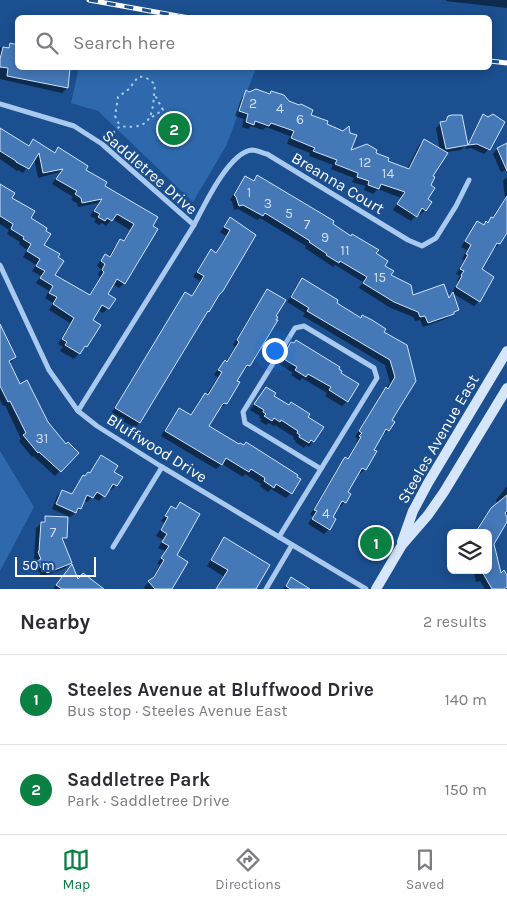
<!DOCTYPE html>
<meta charset="utf-8">
<style>
:root{--surface:#fff;--page:#f7f7f7;--text:#2b2b33;--muted:#7c7c81;--line:#e1e1e2;--accent:#0b8043}
body{margin:0;font-family:Karla,sans-serif;background:var(--page);color:var(--text)}
.controls{position:absolute;right:15px;bottom:15px;display:grid;overflow:hidden;border-radius:8px;box-shadow:0 2px 12px #0003}
.controls button{width:45px;height:45px;display:grid;place-items:center;padding:0;border:0;border-bottom:1px solid var(--line);background:var(--surface);color:var(--text);font:25px sans-serif}
.scale{position:absolute;left:15px;bottom:12px;width:81px;box-sizing:border-box;padding-left:5px;border:2px solid #fff;border-top:0;font-size:14px;line-height:18px;white-space:nowrap;color:#fff;-webkit-text-stroke:4px #1b4f8f;paint-order:stroke}
.you{position:absolute;left:274px;top:350px;width:18px;height:18px;margin:-12px;border:4px solid #fff;border-radius:50%;background:#1a73e8;box-shadow:0 0 0 8px #1a73e833}
.badge{display:grid;place-items:center;width:32px;height:32px;border-radius:50%;background:var(--accent);color:#fff;font-size:16px;font-weight:700}
.pin{position:absolute;translate:-50% -50%;border:2px solid #fff;box-shadow:0 1px 5px #0006}
.list{margin:0;padding:0;list-style:none}
h2{display:flex;justify-content:space-between;align-items:center;height:65px;margin:0;padding:0 20px;font-size:21px}
h2 small{font-size:16px;font-weight:400;color:var(--muted)}
.list li{display:grid;grid-template-columns:32px 1fr auto;gap:15px;align-items:center;box-sizing:border-box;height:90px;padding:0 20px;border-top:1px solid var(--line)}
.list b{display:block;font-size:19px;white-space:nowrap}
.list p{margin:0;font-size:16px;white-space:nowrap;color:var(--muted)}
.list em{font-size:16px;font-style:normal;color:var(--muted)}
.icon{flex:none;width:28px;height:28px;fill:none;stroke:currentColor;stroke-width:2;stroke-linecap:round;stroke-linejoin:round}
.map{position:relative;flex:none;width:507px;height:589px;overflow:hidden}
.search{position:absolute;background:var(--surface);box-shadow:0 2px 12px #0003;left:15px;right:15px;top:15px;height:55px;display:flex;align-items:center;gap:12px;box-sizing:border-box;padding:0 18px;border-radius:8px;color:var(--muted);font-size:19px}
.sheet{height:245px;background:var(--surface)}
nav{display:flex;justify-content:space-around;align-items:center;box-sizing:border-box;height:70px;border-top:1px solid var(--line);background:var(--surface);font-size:14px;color:var(--muted)}
nav a{display:grid;justify-items:center;gap:2px}
nav .on{color:var(--accent)}
.map>svg:first-child{display:block}
.green{fill:#2e69ad}
.shadow{fill:#0007}
.building{fill:#4478b7;stroke:#cfe3fa}
.lines{fill:none;stroke-linecap:round;stroke-linejoin:round}
.path{stroke:#a9c9ee;stroke-width:2;stroke-dasharray:2.5 4;stroke-linecap:butt}
.minor{stroke:#a9c9ee;stroke-width:5}
.secondary{stroke:#d6e6fa;stroke-width:10}
.rail-casing{stroke:#fff;stroke-width:5}
.rail{stroke:#1b4f8f;stroke-width:3;stroke-dasharray:9;stroke-linecap:butt}
.labels{text-anchor:middle;dominant-baseline:central;stroke-width:4;stroke-linejoin:round;paint-order:stroke}
.number-label{font-size:14px;fill:#d0dded}
.street-label{font-size:16px;fill:#fff;stroke:#1b4f8f}
</style>
<div class="map">
<svg width="507" height="589" viewBox="0 0 507 589">
<rect width="100%" height="100%" fill="#1b4f8f"/>
<g class="green">
<polygon points="79,68 256,68 226,146 193,202 98,111 71,103"/>
<polygon points="0,451 34,507 0,571"/>
</g>
<g class="shadow">
<polygon points="446,0 507,0 507,8 446,1"/>
<polygon points="0,47 18,51 18,68 69,68 67,88 62,93 0,79"/>
<polygon points="247,92 269,95 271,93 288,102 325,125 349,153 374,154 386,162 407,169 419,145 424,140 440,150 436,128 448,117 466,145 461,150 447,152 432,176 425,210 420,215 418,213 411,221 393,210 401,198 378,189 373,194 364,190 365,186 352,182 354,178 331,169 333,165 309,156 310,153 287,144 290,136 266,127 263,130 251,126 248,129 242,127 244,119 235,116 242,97"/>
<polygon points="484,116 489,149 484,154 471,148 465,149 479,121"/>
<polygon points="0,128 28,147 33,141 54,153 59,148 103,186 157,218 124,283 119,288 113,284 106,295 108,308 103,313 98,310 91,320 86,346 74,359 60,351 63,347 58,344 70,323 49,310 53,303 45,298 49,291 36,283 41,276 32,271 36,265 23,257 27,250 19,244 20,242 7,234 9,230 0,224 0,185 29,219 43,246 54,275 89,296 100,277 98,275 101,269 97,266 100,261 105,256 108,257 115,246 120,241 122,242 130,230 112,219 106,226 102,223 99,225 94,222 96,219 90,216 98,203 78,207 77,203 71,200 73,197 52,184 60,172 38,178 34,158 23,173 18,170 17,171 0,159"/>
<polygon points="507,145 507,170 501,172 493,154 497,149"/>
<polygon points="257,177 375,254 389,276 412,296 448,299 453,294 458,309 448,318 423,327 420,320 415,321 413,317 389,307 359,288 363,282 335,265 333,267 305,248 306,246 260,218 257,220 238,209 234,210 232,201 230,200 240,183 245,178 252,182"/>
<polygon points="507,177 507,231 499,244 494,249 493,248 480,269 479,301 474,306 452,293 458,282 457,281 460,276 456,274 464,260 462,259 467,250 461,247 473,228 477,223 483,226 486,223 487,224 495,214 505,198 503,181"/>
<polygon points="230,219 254,235 139,423 135,428 111,414 181,299 186,294 191,297 200,281 193,277 206,256 211,251 215,254 226,236 220,232"/>
<polygon points="302,280 335,304 360,319 363,316 382,332 406,346 388,430 383,435 382,434 372,450 375,452 365,469 360,474 358,473 346,492 350,494 345,502 340,507 338,506 331,518 329,529 324,534 308,524 313,516 310,515 338,467 345,459 347,460 357,442 356,441 358,438 355,437 381,394 390,383 385,365 303,316 305,313 287,302 297,285"/>
<polygon points="268,290 249,366 244,370 243,370 236,381 226,403 221,408 219,407 207,427 291,493 286,498 271,489 268,492 260,486 261,484 245,474 243,477 222,464 216,469 161,436 174,415 179,410 190,416 200,399 205,394 206,395 218,377 214,375 220,366 225,361 226,362 235,347 233,345 263,295"/>
<polygon points="0,326 15,357 10,364 20,385 66,446 77,453 55,476 33,456 32,457 19,441 21,439 5,405 3,406 0,400"/>
<polygon points="292,344 347,401 342,406 325,396 327,393 302,378 300,381 291,375 293,373 278,363"/>
<polygon points="266,388 272,396 322,427 309,447 306,445 304,448 295,442 296,441 293,439 294,437 275,425 274,426 269,423 266,425 260,421 262,419 259,418 260,416 250,410"/>
<polygon points="101,457 113,472 116,485 111,490 109,489 99,501 92,497 87,502 83,501 80,509 70,517 52,509 57,496 62,491 71,495 78,482 89,474"/>
<polygon points="507,486 507,520 492,544 500,575 507,577 507,589 485,589 480,581 476,582 474,573 468,574 467,570 488,570 488,533 474,533 486,514 497,504 496,500"/>
<polygon points="180,503 175,556 186,562 171,589 146,589 144,587 150,581 160,565 157,564 165,551 158,548 163,540 156,536 164,523 161,521 171,508 174,510"/>
<polygon points="46,518 66,538 62,541 70,563 65,568 42,577 39,571 36,572 33,567 36,564 34,558 36,528"/>
<polygon points="225,539 255,587 253,589 246,589 241,586 239,589 216,589 223,576 207,566 220,544"/>
<polygon points="67,570 77,580 83,574 102,589 53,589"/>
<polygon points="291,579 307,589 283,589"/>
</g>
<g class="building">
<polygon points="10,43 18,45 18,68 70,68 68,88 7,76 8,68 0,67 0,59 3,47 9,48"/>
<polygon points="256,89 270,94 271,91 284,95 289,101 299,105 301,104 313,110 311,115 328,121 327,124 343,131 349,126 350,133 357,135 351,150 367,144 377,150 376,153 389,158 388,161 409,169 424,139 448,153 433,176 435,177 431,185 435,188 428,199 432,202 426,211 422,208 417,217 397,204 405,192 381,184 379,189 368,185 369,181 357,177 358,173 335,164 337,160 313,151 315,148 291,138 294,131 271,123 269,126 255,121 254,125 246,122 248,114 239,111 246,90 249,92"/>
<polygon points="483,114 488,117 493,114 505,122 490,150 477,144 468,145"/>
<polygon points="452,115 462,115 468,145 446,149 440,122 446,121 448,116"/>
<polygon points="0,128 29,146 33,139 55,153 58,147 88,166 86,170 107,182 105,186 158,217 153,226 158,229 125,284 117,279 108,294 116,299 109,309 102,305 93,320 101,325 87,347 85,346 80,354 65,345 67,342 62,339 74,318 53,304 57,297 49,293 53,286 40,278 45,271 36,266 40,259 27,251 31,244 23,239 24,237 11,229 13,224 0,216 0,184 15,193 12,198 35,211 31,218 47,228 46,231 51,234 44,245 60,254 58,257 64,261 55,275 90,295 104,272 102,270 105,264 101,261 105,254 110,257 120,239 124,241 134,224 117,214 112,221 107,218 105,221 98,217 100,214 94,211 102,199 82,203 81,198 75,194 77,191 56,179 63,169 43,173 39,153 29,169 16,162 16,161 0,151"/>
<polygon points="507,143 507,171 497,148"/>
<polygon points="257,175 334,221 333,224 351,236 352,234 379,250 376,253 388,261 385,266 394,271 391,275 411,285 413,295 444,284 449,298 453,292 459,310 454,312 454,314 428,323 425,316 420,317 418,312 394,302 363,283 367,277 340,261 339,263 326,255 327,254 309,242 310,241 291,229 265,213 263,216 243,205 239,206 236,197 234,195 245,176 254,181"/>
<polygon points="507,196 507,233 500,244 497,243 482,269 494,277 480,302 456,287 462,276 461,275 464,271 460,269 468,255 466,254 471,245 465,241 477,221 484,225 486,221 488,223 491,217 493,218"/>
<polygon points="230,217 256,235 223,291 219,295 209,312 208,311 140,423 115,408 185,292 192,296 204,276 197,272 211,249 216,253 222,244 230,230 224,227"/>
<polygon points="302,278 338,300 337,303 361,318 362,315 372,320 386,329 384,332 407,345 416,381 392,420 395,422 389,431 386,429 374,450 377,451 366,470 362,468 348,492 351,494 346,503 342,501 333,517 336,519 330,530 312,519 317,511 314,510 343,460 345,457 348,459 361,437 359,436 362,433 359,431 386,387 388,389 395,377 390,360 307,311 309,308 291,297"/>
<polygon points="267,289 286,300 276,316 278,317 276,320 278,320 250,366 247,365 237,381 240,382 227,404 224,403 222,405 209,426 239,444 240,443 244,445 246,442 298,475 297,477 301,479 292,494 276,484 274,488 264,481 265,478 251,469 249,472 226,458 222,465 165,431 179,408 191,415 205,393 208,395 222,372 218,370 225,360 227,362 239,342 237,340"/>
<polygon points="0,324 16,357 9,361 20,384 27,380 48,422 66,444 68,442 79,453 61,472 39,452 38,453 23,435 26,433 10,401 8,402 0,386"/>
<polygon points="296,340 340,367 339,369 342,371 341,373 359,384 348,402 329,390 331,387 308,374 306,377 295,370 297,367 282,358 291,342 294,343"/>
<polygon points="266,387 276,393 274,396 289,405 291,402 310,414 308,417 324,427 314,442 311,440 309,443 299,437 300,435 297,433 298,431 281,420 280,422 274,418 272,421 264,416 266,414 263,412 264,410 254,404"/>
<polygon points="101,455 117,465 118,466 114,472 123,477 117,486 113,484 105,497 97,492 93,498 87,495 81,509 78,508 76,513 56,504 62,490 72,494 83,475 85,476 88,472 90,473"/>
<polygon points="507,495 507,511 505,513 507,517 507,522 494,544 501,573 504,570 507,575 507,587 504,589 492,589 481,570 488,570 488,533 475,533 491,508"/>
<polygon points="180,502 200,514 177,555 188,562 172,589 155,589 148,581 154,577 164,560 161,558 169,546 162,542 167,534 161,530 168,517 165,516 171,506 176,509"/>
<polygon points="45,516 68,517 67,538 62,538 72,563 47,573 44,567 41,568 37,561 41,559 38,552 39,551 41,522 45,522"/>
<polygon points="224,537 270,565 256,589 216,589 228,570 211,560"/>
<polygon points="72,564 78,579 83,573 104,589 62,589 56,585"/>
<polygon points="291,577 310,589 290,589 286,586"/>
</g>
<g class="lines">
<g class="path">
<polyline points="152,117 163,110 156,97 154,97"/>
<path d="M113,133l7,-7c35,5 32,-14 35,-41 -4,-5 -10,-9 -17,-8l-9,12 -11,8 -3,19 5,10"/>
</g>
<g class="minor">
<polyline points="0,104 74,126 102,144 194,225 78,411"/>
<path d="M194,225c10,-19 35,-73 58,-75 4,0 11,3 15,4l141,86 14,6 14,-8 20,-32 13,-26"/>
<polyline points="0,265 49,370 78,411 97,426 162,467 366,589"/>
<path d="M279,537c33,-53 65,-106 98,-159l-3,-10 -70,-42 -9,2 -52,84 2,11 76,46"/>
<polyline points="113,547 162,467"/>
<polyline points="266,589 292,545"/>
</g>
<g class="secondary">
<polyline points="402,542 413,511 428,483 507,351"/>
<polyline points="376,589 402,545 428,515 444,492 507,388"/>
</g>
<g class="rail-casing">
<g id="rail">
<polyline points="89,0 189,18"/>
<polyline points="490,61 507,63"/>
</g>
</g>
<use href="#rail" class="rail"/>
</g>
<g class="labels">
<g class="number-label">
<text x="253" y="103">2</text>
<text x="280" y="108">4</text>
<text x="300" y="119">6</text>
<text x="365" y="162">12</text>
<text x="388" y="173">14</text>
<text x="249" y="192">1</text>
<text x="268" y="203">3</text>
<text x="289" y="213">5</text>
<text x="307" y="224">7</text>
<text x="325" y="237">9</text>
<text x="345" y="250">11</text>
<text x="380" y="277">15</text>
<text x="42" y="438">31</text>
<text x="326" y="513">4</text>
<text x="53" y="532">7</text>
</g>
<g class="street-label">
<text transform="translate(150 172) rotate(41)">Saddletree Drive</text>
<text transform="translate(338 183) rotate(31)">Breanna Court</text>
<text transform="translate(438 439) rotate(-60)">Steeles Avenue East</text>
<text transform="translate(157 448) rotate(32)">Bluffwood Drive</text>
</g>
</g>
</svg>
<div class="controls">
<button><svg class="icon" aria-label="layers" viewBox="0 0 24 24"><path d="M12 4l9 5-9 5-9-5zM3 14l9 5 9-5"/></svg></button>
</div>
<div class="scale">50 m</div>
<div class="you"></div>
<div class="pin badge" style="left:376px;top:543px">1</div>
<div class="pin badge" style="left:174px;top:129px">2</div>
<div class="search"><svg class="icon" aria-label="search" viewBox="0 0 24 24"><circle cx="10" cy="10" r="6"/><path d="M15 15l6 6"/></svg>Search here</div>
</div>
<section class="sheet">
<h2>Nearby<small>2 results</small></h2>
<ul class="list">
<li><span class="badge">1</span><div><b>Steeles Avenue at Bluffwood Drive</b><p>Bus stop · Steeles Avenue East</p></div><em>140 m</em></li>
<li><span class="badge">2</span><div><b>Saddletree Park</b><p>Park · Saddletree Drive</p></div><em>150 m</em></li>
</ul>
</section>
<nav>
<a class="on"><svg class="icon" aria-label="map" viewBox="0 0 24 24"><path d="M3 6l6-2 6 2 6-2v14l-6 2-6-2-6 2zM9 4v14M15 6v14"/></svg>Map</a>
<a><svg class="icon" aria-label="directions" viewBox="0 0 24 24"><path d="M12 3l9 9-9 9-9-9zM9 14v-3h6M13 9l2 2-2 2"/></svg>Directions</a>
<a><svg class="icon" aria-label="saved" viewBox="0 0 24 24"><path d="M7 4h10v16l-5-4-5 4z"/></svg>Saved</a>
</nav>
